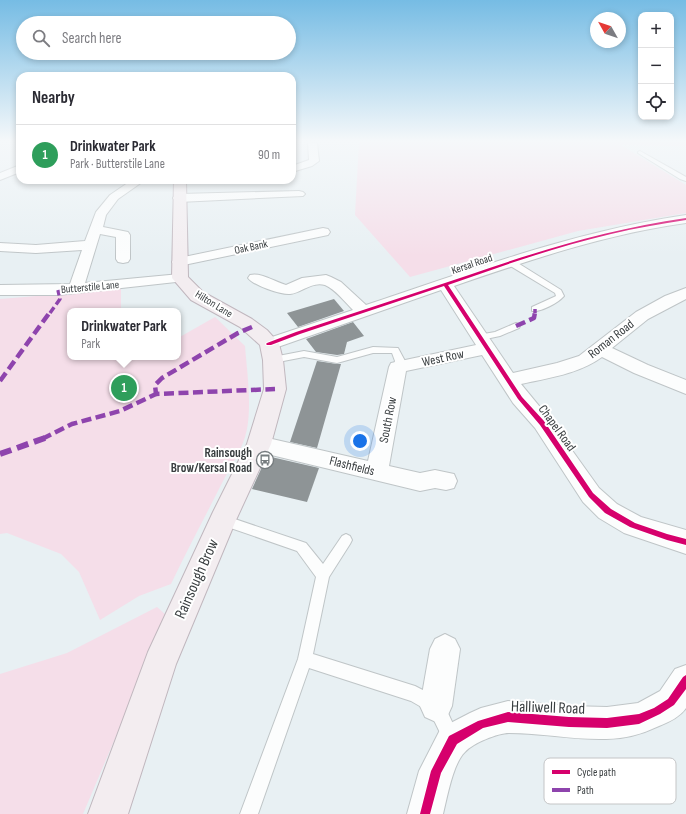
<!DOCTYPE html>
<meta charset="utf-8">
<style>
:root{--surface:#fff;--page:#f2f2f3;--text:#2b2b33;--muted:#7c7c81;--line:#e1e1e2;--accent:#767c7f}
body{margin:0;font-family:"Sofia Sans Condensed",sans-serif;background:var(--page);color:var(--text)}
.controls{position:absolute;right:12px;top:12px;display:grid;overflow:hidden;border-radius:8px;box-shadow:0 2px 6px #0003}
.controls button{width:36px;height:36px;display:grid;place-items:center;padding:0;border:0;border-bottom:1px solid var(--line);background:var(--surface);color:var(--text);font:20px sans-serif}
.compass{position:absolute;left:590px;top:12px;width:36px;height:36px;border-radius:50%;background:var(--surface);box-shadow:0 2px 6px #0003;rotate:310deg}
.you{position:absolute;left:360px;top:441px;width:14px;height:14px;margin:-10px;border:3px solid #fff;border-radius:50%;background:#1a73e8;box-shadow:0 0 0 6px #1a73e833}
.badge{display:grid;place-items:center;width:26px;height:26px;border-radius:50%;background:var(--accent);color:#fff;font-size:13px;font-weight:700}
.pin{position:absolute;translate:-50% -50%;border:2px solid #fff;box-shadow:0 1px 4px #0006}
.popup{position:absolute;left:67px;top:308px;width:114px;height:52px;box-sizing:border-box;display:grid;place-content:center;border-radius:8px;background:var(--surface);filter:drop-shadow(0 1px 3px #0005);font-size:13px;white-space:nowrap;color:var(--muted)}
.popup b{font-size:15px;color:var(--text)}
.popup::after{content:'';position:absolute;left:50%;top:100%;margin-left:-8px;border:8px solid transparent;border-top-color:var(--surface)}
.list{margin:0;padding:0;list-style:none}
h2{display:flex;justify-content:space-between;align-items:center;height:52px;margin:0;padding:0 16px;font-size:17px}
h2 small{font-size:13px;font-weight:400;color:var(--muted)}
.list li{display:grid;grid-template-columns:26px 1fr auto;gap:12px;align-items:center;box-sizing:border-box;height:60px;padding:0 16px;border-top:1px solid var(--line)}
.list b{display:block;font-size:15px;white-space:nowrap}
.list p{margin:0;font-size:13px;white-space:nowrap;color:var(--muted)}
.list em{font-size:13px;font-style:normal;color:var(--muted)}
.icon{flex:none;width:22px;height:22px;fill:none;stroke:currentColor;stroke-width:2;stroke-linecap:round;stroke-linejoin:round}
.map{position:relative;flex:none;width:686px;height:814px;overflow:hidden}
.search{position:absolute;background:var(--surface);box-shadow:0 2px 6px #0003;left:16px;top:16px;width:280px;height:44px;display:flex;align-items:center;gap:10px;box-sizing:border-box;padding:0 14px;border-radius:22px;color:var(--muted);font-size:15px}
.panel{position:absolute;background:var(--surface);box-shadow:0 2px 6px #0003;left:16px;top:72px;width:280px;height:112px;border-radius:12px}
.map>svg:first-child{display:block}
.green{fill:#f5dee9}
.building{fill:#8e9496}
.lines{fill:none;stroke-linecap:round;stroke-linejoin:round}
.lane-casing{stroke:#bfc5c7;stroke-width:2}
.street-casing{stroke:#bfc5c7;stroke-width:2}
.primary-casing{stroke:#c0b7be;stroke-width:2}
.lane{fill:#fcfdfd;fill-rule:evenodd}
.street{fill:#fcfdfd;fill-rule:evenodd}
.primary{fill:#f3edf0;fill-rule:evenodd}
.quiet-far2{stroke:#8e44ad;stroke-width:3.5;stroke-dasharray:7 3.5;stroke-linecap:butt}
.quiet-far1{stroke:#8e44ad;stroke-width:4.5;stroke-dasharray:10 4.5;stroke-linecap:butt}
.quiet{stroke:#8e44ad;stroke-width:6;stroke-dasharray:12 6;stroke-linecap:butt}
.cycleway-casing{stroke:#fff;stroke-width:2}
.cycleway{fill:#d6006c;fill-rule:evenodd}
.labels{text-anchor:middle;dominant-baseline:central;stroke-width:4;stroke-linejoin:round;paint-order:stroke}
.far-street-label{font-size:11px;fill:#393e40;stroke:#fff}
.street-label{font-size:13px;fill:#393e40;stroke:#fff}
.poi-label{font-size:13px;font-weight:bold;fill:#393e40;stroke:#fff;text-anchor:end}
.near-street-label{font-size:16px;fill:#393e40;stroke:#fff}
.key{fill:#fff;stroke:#c4c5c6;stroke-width:1}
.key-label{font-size:11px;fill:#393e40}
</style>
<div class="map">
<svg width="686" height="814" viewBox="0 0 686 814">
<rect width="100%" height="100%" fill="#e8f0f3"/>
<g class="green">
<polygon points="359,142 686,142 686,146 621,145 686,185 686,213 578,231 410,277 355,215"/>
<path d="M121,289v22h-51v46h108v-19l37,-21 30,29c2,26 8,66 0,91 -5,16 -15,31 -23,46 -17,34 -35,67 -51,101l-32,12 -39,24 -21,-48 -18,-18 -54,-21 -7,1v-235z"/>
<polygon points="157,607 167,616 83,814 0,814 0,674 67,653"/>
</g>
<g class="building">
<polygon points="334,299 344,311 298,327 287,313"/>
<polygon points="353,322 364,336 347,342 344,354 337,355 316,352 306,339"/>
<polygon points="317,361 337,364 341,364 317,448 290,442"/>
<polygon points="267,456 319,468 307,502 252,489"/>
</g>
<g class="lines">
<g class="lane-casing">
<g id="lane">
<polygon points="640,151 686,177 686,181 680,179 638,153 638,152"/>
<path d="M507,260h6l48,30 3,6c-6,7 -23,16 -32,15v-4l22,-10 2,-1 -1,-3 -48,-29z"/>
<polygon points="516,323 519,324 520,326 519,328 500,336 481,340 477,337 478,335 495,332"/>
<polygon points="373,347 398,348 405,361 401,369 395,369 393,367 395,361 392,353 373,353 337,363 304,357 273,363 268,360 273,357 304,351 337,357"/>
<polygon points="223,515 306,543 323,564 342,536 346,534 350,536 352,540 350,544 329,577 313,654 415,686 442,700 459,737 457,743 451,745 445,743 430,712 411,701 309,668 258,814 240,814 298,659 316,577 297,551 219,524 217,520 219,516"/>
</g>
</g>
<g class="street-casing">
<g id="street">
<polygon points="308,142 317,143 319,161 312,166 292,172 292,166 309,160"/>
<polygon points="20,165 20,172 0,180 0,173"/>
<polygon points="132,180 145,180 118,199 106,215 103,227 128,232 130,235 130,259 128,262 123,263 118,262 116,259 116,237 100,234 85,283 180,274 185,275 187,278 185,281 58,295 0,295 0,285 70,284 82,250 36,253 0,251 0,243 36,245 85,241 96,212 110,195"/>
<polygon points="299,191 303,192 305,194 303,196 179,202 175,201 173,198 175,195 179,194"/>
<path d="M686,215v8c-80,11 -156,37 -232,63l59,87 44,-10 22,-7 57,-44 29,-16 21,-8v11l-38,20 -36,29 36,17 38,15v14l-52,-21 -32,-16c-23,17 -54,21 -81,27l28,34 50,70 18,16 24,13 45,13v24l-62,-21 -25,-15 -16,-16 -48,-74 -22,-25 -31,-48 -76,16 -17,95 31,7 15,-3 19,4 3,7 -3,7 -8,2 -11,-2 -15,3 -161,-39 -8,-2 -3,-6 3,-6 8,-2 109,25 21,-94 2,-4 85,-18 -35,-55 -166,58 -6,2 -6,-2 -3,-4 3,-4 90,-30c-8,-8 -18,-21 -28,-25 -13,-4 -24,8 -35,9 -9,1 -37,-9 -42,-16l2,-3c11,-3 25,7 36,10l16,-7 24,-3 5,2 10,5 25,23c105,-35 210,-74 320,-90z"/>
<polygon points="323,228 328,229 330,232 328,235 179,266 174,265 172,262 174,259 179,258"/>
<polygon points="445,634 455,639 460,649 452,706 447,717 436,722 425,717 420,706 430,649 435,639"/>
<path d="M686,665v43c-6,9 -17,14 -27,18 -17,8 -34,13 -53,13 -32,1 -64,-6 -97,-6 -11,0 -36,10 -44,19 -12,11 -18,46 -22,62h-36l12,-43 22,-43 29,-15 11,-5 27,-7 61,5 38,1 31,-4 22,-12 15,-22z"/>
</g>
</g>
<g class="primary-casing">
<polygon id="primary" points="174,180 186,180 188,277 203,292 252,319 267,330 276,340 279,344 283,360 286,389 271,444 236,520 176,664 128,814 88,814 148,652 213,512 247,444 264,389 263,360 260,345 240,327 191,300 172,278"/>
</g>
<use href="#lane" class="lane"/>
<use href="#street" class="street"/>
<use href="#primary" class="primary"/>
<g class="quiet-far2">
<polyline points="50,313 60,299 58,290"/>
<polyline points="535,313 535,309"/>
</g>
<g class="quiet-far1">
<polyline points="516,326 534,318 535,312"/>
<polyline points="252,327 238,333 162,378 155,385 156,394 275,389"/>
<polyline points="0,381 50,312"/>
<polyline points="42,439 72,424 120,411 156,394"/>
</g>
<polyline class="quiet" points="0,454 45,438"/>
<g class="cycleway-casing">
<g id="cycleway">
<path d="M686,218v2c-25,4 -50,8 -75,14 -56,13 -109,32 -163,51l74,112 22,24 49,72 18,16 24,14 32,11 19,5v6l-19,-5 -37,-13 -25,-14 -16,-16 -49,-72 -22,-26 -74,-113 -144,48 -29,11h-4l-1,-1 1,-1 29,-11c58,-19 116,-38 173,-57 72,-25 141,-46 217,-57z"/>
<polygon points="686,675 686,689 674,705 660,714 639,724 607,728 569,727 508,722 483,728 457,744 441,773 430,814 420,814 431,771 449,736 478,721 508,712 569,717 607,718 639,714 654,708 668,699 683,677"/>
</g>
</g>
<use href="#cycleway" class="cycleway"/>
</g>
<linearGradient id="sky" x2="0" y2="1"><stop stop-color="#76bce4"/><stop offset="0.55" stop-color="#f5f8fa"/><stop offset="1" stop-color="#f5f8fa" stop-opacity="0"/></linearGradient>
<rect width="686" height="256" fill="url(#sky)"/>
<defs>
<g id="bus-ring" transform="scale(0.9)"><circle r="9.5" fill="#fff" stroke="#767c7f" stroke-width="1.5"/><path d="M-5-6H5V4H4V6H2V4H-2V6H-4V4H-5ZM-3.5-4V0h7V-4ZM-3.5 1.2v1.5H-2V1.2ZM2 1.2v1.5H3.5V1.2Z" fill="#767c7f"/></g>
</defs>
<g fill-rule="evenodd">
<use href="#bus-ring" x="265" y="460"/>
</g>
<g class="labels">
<g class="far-street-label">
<text transform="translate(251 247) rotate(-12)">Oak Bank</text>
<text transform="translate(472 264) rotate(-19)">Kersal Road</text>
<text transform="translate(90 287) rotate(-5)">Butterstile Lane</text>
<text transform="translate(214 304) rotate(32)">Hilton Lane</text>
</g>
<g class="street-label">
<text transform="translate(611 339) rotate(-38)">Roman Road</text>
<text transform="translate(443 358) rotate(-12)">West Row</text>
<text transform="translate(388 420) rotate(-79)">South Row</text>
<text transform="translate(557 428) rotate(54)">Chapel Road</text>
<text transform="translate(352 466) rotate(14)">Flashfields</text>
</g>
<g class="poi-label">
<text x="252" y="453">Rainsough<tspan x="252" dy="15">Brow/Kersal Road</tspan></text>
</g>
<g class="near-street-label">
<text transform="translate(197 579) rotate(-66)">Rainsough Brow</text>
<text transform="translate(548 708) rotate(2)">Halliwell Road</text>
</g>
</g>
<rect x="544" y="758" width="132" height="46" rx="6" class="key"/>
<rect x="552" y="770" width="18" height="4" fill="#d6006c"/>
<rect x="552" y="788" width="18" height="4" fill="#8e44ad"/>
<g class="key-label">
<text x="577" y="776">Cycle path</text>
<text x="577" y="794">Path</text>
</g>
</svg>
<div class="controls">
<button>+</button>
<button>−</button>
<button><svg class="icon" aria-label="locate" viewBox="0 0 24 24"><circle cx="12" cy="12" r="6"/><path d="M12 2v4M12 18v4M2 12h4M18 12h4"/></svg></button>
</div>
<svg class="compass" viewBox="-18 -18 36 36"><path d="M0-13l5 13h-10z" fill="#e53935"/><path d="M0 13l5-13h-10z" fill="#7c7c81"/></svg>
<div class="you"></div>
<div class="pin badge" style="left:124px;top:388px;background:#2e9e5b">1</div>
<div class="popup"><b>Drinkwater Park</b>Park</div>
<div class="search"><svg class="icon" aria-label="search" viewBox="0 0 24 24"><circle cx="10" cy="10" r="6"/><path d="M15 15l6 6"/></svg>Search here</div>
<section class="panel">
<h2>Nearby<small></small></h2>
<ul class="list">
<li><span class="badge" style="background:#2e9e5b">1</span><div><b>Drinkwater Park</b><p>Park · Butterstile Lane</p></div><em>90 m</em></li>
</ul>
</section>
</div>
